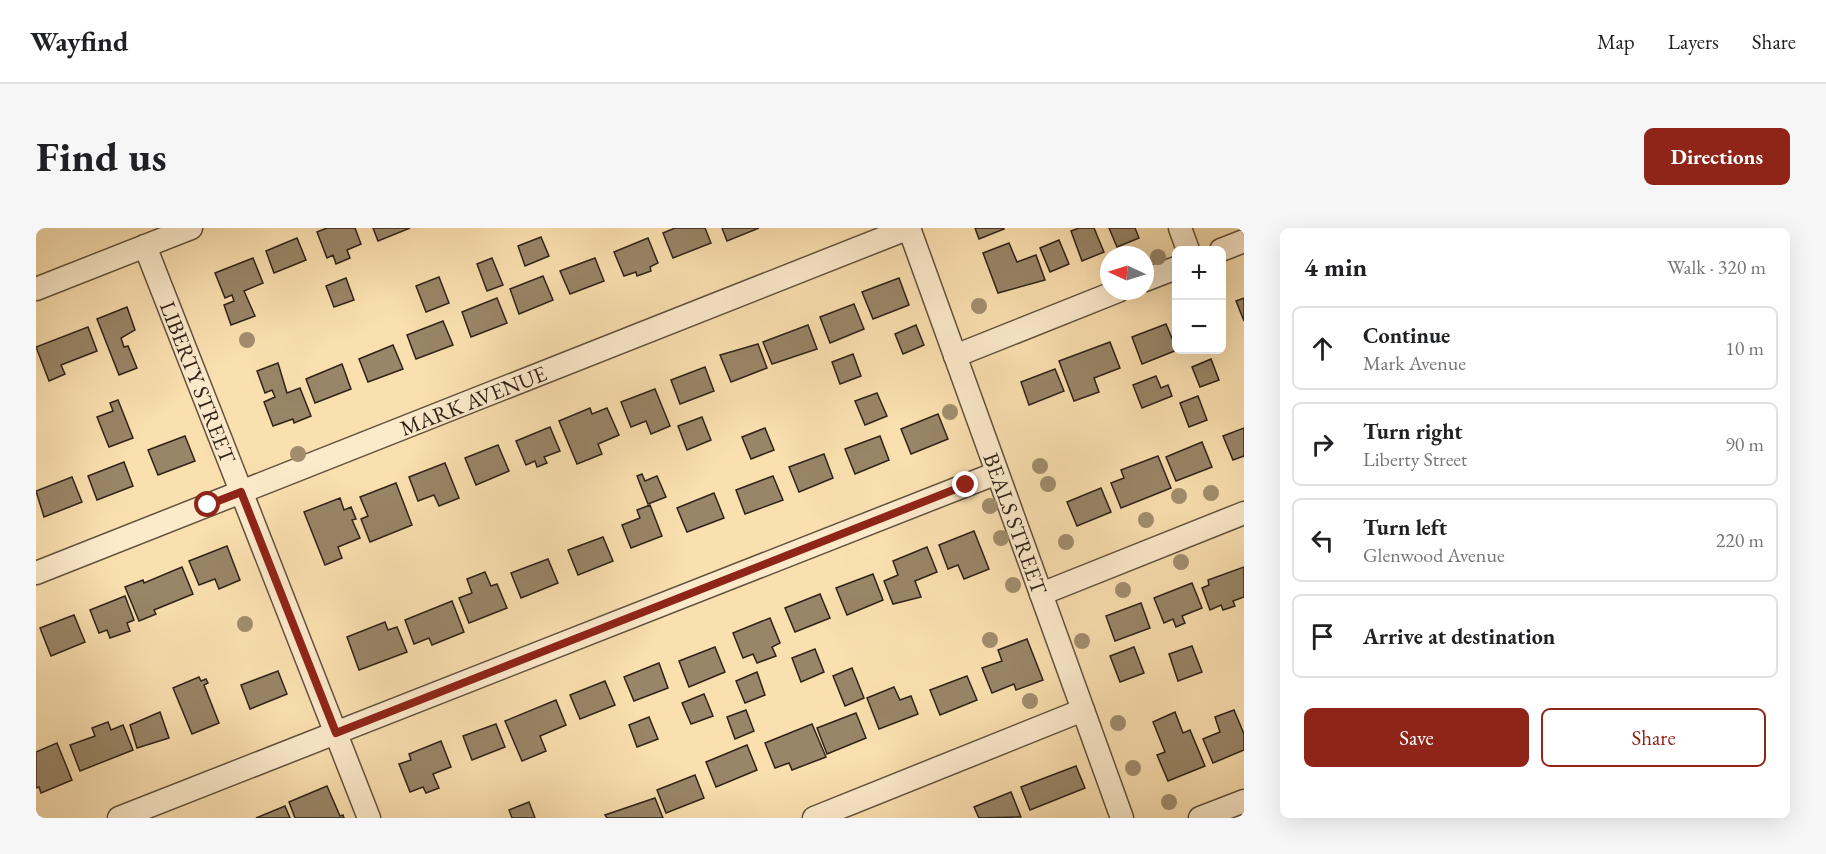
<!DOCTYPE html>
<meta charset="utf-8">
<style>
:root{--surface:#fff;--page:#f6f6f6;--text:#202124;--muted:#757577;--line:#e0e0e0;--accent:#8f2418}
body{margin:0;font-family:"EB Garamond",serif;background:var(--page);color:var(--text)}
.controls{position:absolute;right:18px;top:18px;display:grid;overflow:hidden;border-radius:9px;box-shadow:0 6px 24px #0002}
.controls button{width:54px;height:54px;display:grid;place-items:center;padding:0;border:0;border-bottom:2px solid var(--line);background:var(--surface);color:var(--text);font:30px sans-serif}
.compass{position:absolute;left:1064px;top:18px;width:54px;height:54px;border-radius:50%;background:var(--surface);box-shadow:0 6px 24px #0002;rotate:274deg}
.stop{position:absolute;width:18px;height:18px;margin:-14px;border:4px solid #8f2418;border-radius:50%;background:#fff}
.stop.end{background:#8f2418;border-color:#fff;box-shadow:0 2px 6px #0008}
.list{margin:0;padding:0;list-style:none}
h2{display:flex;justify-content:space-between;align-items:center;height:78px;margin:0;padding:0 24px;font-size:26px}
h2 small{font-size:20px;font-weight:400;color:var(--muted)}
.list li{display:grid;grid-template-columns:39px 1fr auto;gap:18px;align-items:center;box-sizing:border-box;height:84px;margin:0 12px 12px;padding:0 12px;border:2px solid var(--line);border-radius:9px}
.list b{display:block;font-size:22px;white-space:nowrap}
.list p{margin:0;font-size:20px;white-space:nowrap;color:var(--muted)}
.list em{font-size:20px;font-style:normal;color:var(--muted)}
.actions{display:flex;gap:12px;padding:18px 24px}
.actions a{flex:1;padding:14px 0;border:2px solid var(--accent);border-radius:9px;text-align:center;font-size:21px;color:var(--accent)}
.actions .main{background:var(--accent);color:#fff}
.icon{flex:none;width:33px;height:33px;fill:none;stroke:currentColor;stroke-width:2;stroke-linecap:round;stroke-linejoin:round}
.map{position:relative;flex:none;width:1208px;height:590px;overflow:hidden;border-radius:9px}
header{display:flex;align-items:center;gap:36px;box-sizing:border-box;height:84px;padding:0 30px;background:var(--surface);border-bottom:2px solid var(--line)}
header strong{font-size:28px}
nav{display:flex;gap:33px;margin-inline-start:auto;font-size:21px}
.intro{display:flex;align-items:center;justify-content:space-between;box-sizing:border-box;height:144px;padding:0 36px}
h1{margin:0;font-size:42px}
.button{padding:15px 27px;border-radius:9px;background:var(--accent);color:#fff;font-size:21px;font-weight:700}
main{display:flex;gap:36px;padding:0 36px}
aside{flex:1;background:var(--surface);border-radius:9px;box-shadow:0 6px 24px #0002}
.map>svg:first-child{display:block}
.building{fill:#998567;stroke:#2f2319;stroke-width:1.5}
.lines{fill:none;stroke-linecap:round;stroke-linejoin:round}
.minor-casing{stroke:#62523e;stroke-width:25}
.minor{stroke:#fceacb;stroke-width:22}
.tree{fill:#a18d6e}
.route{stroke:#8f2418;stroke-width:8}
.labels{text-anchor:middle;dominant-baseline:central;stroke-width:4.5;stroke-linejoin:round;paint-order:stroke}
.street-label{font-size:22px;fill:#2f2319;stroke:#fceacb}
</style>
<header>
<strong>Wayfind</strong>
<nav><a>Map</a><a>Layers</a><a>Share</a></nav>
</header>
<div class="intro"><h1>Find us</h1><a class="button">Directions</a></div>
<main>
<div class="map">
<svg width="1208" height="590" viewBox="0 0 1208 590">
<rect width="100%" height="100%" fill="#fadfaf"/>
<filter id="stains"><feTurbulence type="fractalNoise" baseFrequency=".00333" numOctaves="4"/><feColorMatrix values="0 0 0 0 .2 0 0 0 0 .09 0 0 0 0 .02 0 0 0 .5 -.17"/></filter>
<radialGradient id="worn" r=".72"><stop offset=".6" stop-color="#630" stop-opacity="0"/><stop offset="1" stop-color="#630" stop-opacity=".3"/></radialGradient>
<g class="building">
<polygon points="291,0 319,0 325,16 311,22 314,30 300,36 297,27 291,30 281,4"/>
<polygon points="337,0 374,0 342,13"/>
<polygon points="639,0 669,0 675,15 637,30 627,5"/>
<polygon points="686,0 723,0 691,13"/>
<polygon points="939,0 967,0 968,1 943,11"/>
<polygon points="1043,0 1058,0 1068,24 1046,33 1035,3"/>
<polygon points="1073,0 1099,0 1103,10 1081,19"/>
<polygon points="505,9 513,28 489,38 482,18"/>
<polygon points="261,10 270,32 238,45 230,23"/>
<polygon points="612,10 622,35 614,39 615,43 601,48 600,44 588,48 578,24"/>
<polygon points="1023,12 1033,36 1014,44 1004,20"/>
<polygon points="973,15 981,34 1000,27 1009,52 962,65 947,25"/>
<polygon points="217,30 227,55 208,63 219,88 195,97 188,77 198,73 196,67 189,70 179,45"/>
<polygon points="456,30 467,57 451,63 441,36"/>
<polygon points="559,30 568,53 534,66 524,43"/>
<polygon points="507,48 517,72 483,86 474,61"/>
<polygon points="403,49 413,75 390,84 380,58"/>
<polygon points="310,50 318,72 298,79 290,58"/>
<polygon points="863,50 873,77 837,91 826,64"/>
<polygon points="461,70 471,95 435,109 426,84"/>
<polygon points="1208,70 1208,93 1200,73"/>
<polygon points="818,76 828,101 794,115 784,89"/>
<polygon points="91,79 99,102 85,110 88,119 92,118 101,140 83,147 61,91"/>
<polygon points="407,93 417,117 380,131 371,107"/>
<polygon points="1130,96 1141,122 1106,136 1096,109"/>
<polygon points="772,97 781,121 736,136 727,114"/>
<polygon points="880,97 888,117 867,126 859,106"/>
<polygon points="52,99 61,123 25,137 29,146 13,153 0,119"/>
<polygon points="1074,114 1084,140 1058,150 1063,164 1038,173 1023,133"/>
<polygon points="722,116 731,140 695,154 684,127"/>
<polygon points="357,117 367,141 332,154 323,131"/>
<polygon points="817,126 825,148 804,156 796,134"/>
<polygon points="1175,131 1183,152 1164,159 1156,139"/>
<polygon points="242,135 251,165 264,160 275,188 258,195 257,191 237,198 228,174 239,169 236,162 229,165 221,143"/>
<polygon points="306,136 315,161 279,175 270,151"/>
<polygon points="669,139 678,163 644,176 635,152"/>
<polygon points="1019,141 1028,163 993,177 985,154"/>
<polygon points="1120,148 1125,160 1132,157 1136,168 1106,180 1097,157"/>
<polygon points="619,161 634,198 615,206 610,193 595,199 585,174"/>
<polygon points="841,165 851,188 829,197 819,173"/>
<polygon points="1162,168 1171,192 1153,199 1144,175"/>
<polygon points="82,172 97,210 73,219 61,189 77,183 74,175"/>
<polygon points="554,180 556,186 571,180 583,207 562,216 566,226 541,236 523,193"/>
<polygon points="902,186 912,211 875,226 865,201"/>
<polygon points="666,189 675,212 651,222 642,198"/>
<polygon points="514,199 524,223 508,229 511,235 501,239 499,233 490,237 480,213"/>
<polygon points="729,200 738,222 715,231 706,209"/>
<polygon points="1208,200 1208,228 1197,232 1187,208"/>
<polygon points="149,208 159,233 122,247 112,222"/>
<polygon points="844,208 853,232 819,246 809,221"/>
<polygon points="1166,214 1176,239 1140,253 1130,229"/>
<polygon points="462,217 473,243 440,257 429,230"/>
<polygon points="788,226 797,250 763,264 753,239"/>
<polygon points="1122,228 1135,260 1085,280 1075,255 1088,250 1085,242"/>
<polygon points="88,234 97,258 61,272 52,248"/>
<polygon points="409,235 423,270 403,278 398,267 382,273 373,249"/>
<polygon points="606,246 609,253 621,248 630,269 612,276 601,248"/>
<polygon points="737,248 747,272 709,286 700,262"/>
<polygon points="36,249 46,274 8,289 0,263"/>
<polygon points="360,255 376,297 334,314 325,291 332,288 324,269"/>
<polygon points="1065,260 1075,284 1041,298 1031,274"/>
<polygon points="678,265 688,290 651,304 641,280"/>
<polygon points="304,270 308,282 315,279 320,291 316,292 324,310 302,319 306,330 289,337 268,284"/>
<polygon points="614,277 626,308 595,320 586,297 604,290 601,282"/>
<polygon points="938,303 953,341 928,351 922,337 912,341 903,317"/>
<polygon points="567,309 577,333 542,347 532,322"/>
<polygon points="191,318 204,352 183,361 179,351 163,357 153,333"/>
<polygon points="891,319 901,344 879,353 885,369 857,376 848,353 862,347 857,333"/>
<polygon points="512,331 522,355 485,370 475,345"/>
<polygon points="146,339 157,366 118,382 120,386 103,393 89,359 107,352 108,355"/>
<polygon points="1208,339 1208,369 1197,373 1199,378 1187,382 1185,377 1174,382 1166,360 1173,357 1172,352"/>
<polygon points="449,344 455,358 461,356 471,380 433,395 423,370 436,365 431,351"/>
<polygon points="837,346 847,372 811,387 800,360"/>
<polygon points="1156,355 1166,380 1146,388 1149,395 1140,399 1137,391 1128,395 1118,370"/>
<polygon points="784,366 794,390 759,404 749,380"/>
<polygon points="89,368 98,392 91,395 94,403 74,410 71,402 63,405 54,382"/>
<polygon points="416,373 428,404 396,417 393,410 378,416 369,392"/>
<polygon points="1105,375 1114,400 1079,413 1070,388"/>
<polygon points="38,387 49,414 15,428 4,400"/>
<polygon points="734,390 744,415 736,419 740,428 721,435 717,426 707,430 697,405"/>
<polygon points="349,394 352,402 361,399 371,424 323,442 311,409"/>
<polygon points="991,411 1007,452 980,462 978,456 956,465 946,440 966,433 962,422"/>
<polygon points="1156,418 1166,444 1142,453 1133,426"/>
<polygon points="679,419 689,444 653,459 643,433"/>
<polygon points="1098,419 1108,445 1084,454 1074,428"/>
<polygon points="779,421 788,444 765,454 756,430"/>
<polygon points="623,435 632,460 598,473 588,449"/>
<polygon points="816,440 828,470 809,478 797,448"/>
<polygon points="242,443 251,466 214,481 205,457"/>
<polygon points="721,444 729,467 709,475 700,453"/>
<polygon points="931,448 941,472 904,487 894,462"/>
<polygon points="163,449 165,453 170,451 172,455 168,457 183,495 156,506 137,460"/>
<polygon points="569,453 579,477 544,491 534,467"/>
<polygon points="858,459 864,472 875,468 882,486 843,501 831,470"/>
<polygon points="668,466 677,488 655,496 646,475"/>
<polygon points="520,472 530,497 504,508 510,523 486,533 469,493"/>
<polygon points="710,482 718,503 699,511 691,489"/>
<polygon points="1198,482 1208,506 1208,522 1177,535 1167,511 1184,504 1179,489"/>
<polygon points="124,484 133,510 101,520 94,497"/>
<polygon points="1139,484 1147,505 1154,502 1169,538 1132,553 1121,527 1129,524 1117,494"/>
<polygon points="820,485 830,510 791,526 781,500"/>
<polygon points="613,489 622,511 601,519 593,497"/>
<polygon points="72,494 75,502 87,497 97,522 44,543 34,517 59,508 56,500"/>
<polygon points="460,496 469,519 436,532 427,508"/>
<polygon points="776,496 790,529 756,542 753,535 739,540 729,515"/>
<polygon points="405,513 415,539 397,546 403,560 390,565 387,559 374,564 363,536 375,532 373,526"/>
<polygon points="21,515 36,552 5,565 3,559 0,560 0,524"/>
<polygon points="711,517 721,542 680,559 670,534"/>
<polygon points="1040,538 1049,560 994,582 985,559"/>
<polygon points="659,547 668,570 630,585 621,562"/>
<polygon points="291,558 304,588 307,587 308,590 259,590 253,574"/>
<polygon points="975,564 985,589 943,590 938,579"/>
<polygon points="619,570 627,590 571,590 569,587"/>
<polygon points="493,574 499,590 476,590 473,582"/>
<polygon points="249,578 254,590 220,590"/>
</g>
<g class="lines">
<g class="minor-casing">
<g id="minor">
<path id="s1" d="M873,0l213,590"/>
<polyline points="1144,0 1152,22"/>
<path id="s2" d="M109,18l224,572"/>
<polyline points="1185,22 1208,13"/>
<polyline points="1109,52 1140,40"/>
<polyline points="0,61 155,0"/>
<polyline points="919,128 1082,63"/>
<path id="s3" d="M0,345l873,-345"/>
<polyline points="1005,366 1208,285"/>
<polyline points="83,590 961,245"/>
<polyline points="778,590 1047,482"/>
<polyline points="1164,590 1208,573"/>
</g>
</g>
<use href="#minor" class="minor"/>
</g>
<g class="tree">
<circle cx="1122" cy="29" r="8"/>
<circle cx="943" cy="78" r="8"/>
<circle cx="211" cy="112" r="8"/>
<circle cx="914" cy="184" r="8"/>
<circle cx="262" cy="226" r="8"/>
<circle cx="1004" cy="238" r="8"/>
<circle cx="1012" cy="256" r="8"/>
<circle cx="1175" cy="265" r="8"/>
<circle cx="1143" cy="268" r="8"/>
<circle cx="954" cy="278" r="8"/>
<circle cx="1110" cy="292" r="8"/>
<circle cx="965" cy="310" r="8"/>
<circle cx="1030" cy="314" r="8"/>
<circle cx="1145" cy="334" r="8"/>
<circle cx="977" cy="357" r="8"/>
<circle cx="1087" cy="362" r="8"/>
<circle cx="209" cy="396" r="8"/>
<circle cx="954" cy="412" r="8"/>
<circle cx="1046" cy="413" r="8"/>
<circle cx="994" cy="473" r="8"/>
<circle cx="1082" cy="495" r="8"/>
<circle cx="1097" cy="540" r="8"/>
<circle cx="1133" cy="574" r="8"/>
</g>
<g class="lines">
<polyline class="route" points="172,277 205,264 300,505 930,257"/>
</g>
<g class="labels">
<g class="street-label">
<text stroke="none"><textPath href="#s2" startOffset="146">LIBERTY STREET</textPath></text>
<text stroke="none"><textPath href="#s3" startOffset="470">MARK AVENUE</textPath></text>
<text stroke="none"><textPath href="#s1" startOffset="314">BEALS STREET</textPath></text>
</g>
</g>
<rect width="100%" height="100%" filter="url(#stains)"/>
<rect width="100%" height="100%" fill="url(#worn)"/>
</svg>
<div class="controls">
<button>+</button>
<button>−</button>
</div>
<svg class="compass" viewBox="-18 -18 36 36"><path d="M0-13l5 13h-10z" fill="#e53935"/><path d="M0 13l5-13h-10z" fill="#757577"/></svg>
<div class="stop" style="left:172px;top:277px"></div>
<div class="stop end" style="left:930px;top:257px"></div>
</div>
<aside>
<h2>4 min<small>Walk · 320 m</small></h2>
<ul class="list">
<li><svg class="icon" aria-label="ahead" viewBox="0 0 24 24"><path d="M12 20V5M6 11l6-6 6 6"/></svg><div><b>Continue</b><p>Mark Avenue</p></div><em>10 m</em></li>
<li><svg class="icon" aria-label="right" viewBox="0 0 24 24"><path d="M7 20v-9h11M14 6l5 5-5 5"/></svg><div><b>Turn right</b><p>Liberty Street</p></div><em>90 m</em></li>
<li><svg class="icon" aria-label="left" viewBox="0 0 24 24"><path d="M17 20v-9H6M10 6l-5 5 5 5"/></svg><div><b>Turn left</b><p>Glenwood Avenue</p></div><em>220 m</em></li>
<li><svg class="icon" aria-label="arrive" viewBox="0 0 24 24"><path d="M6 21V4h12l-3 4 3 4H6"/></svg><div><b>Arrive at destination</b></div></li>
</ul>
<div class="actions"><a class="main">Save</a><a>Share</a></div>
</aside>
</main>
